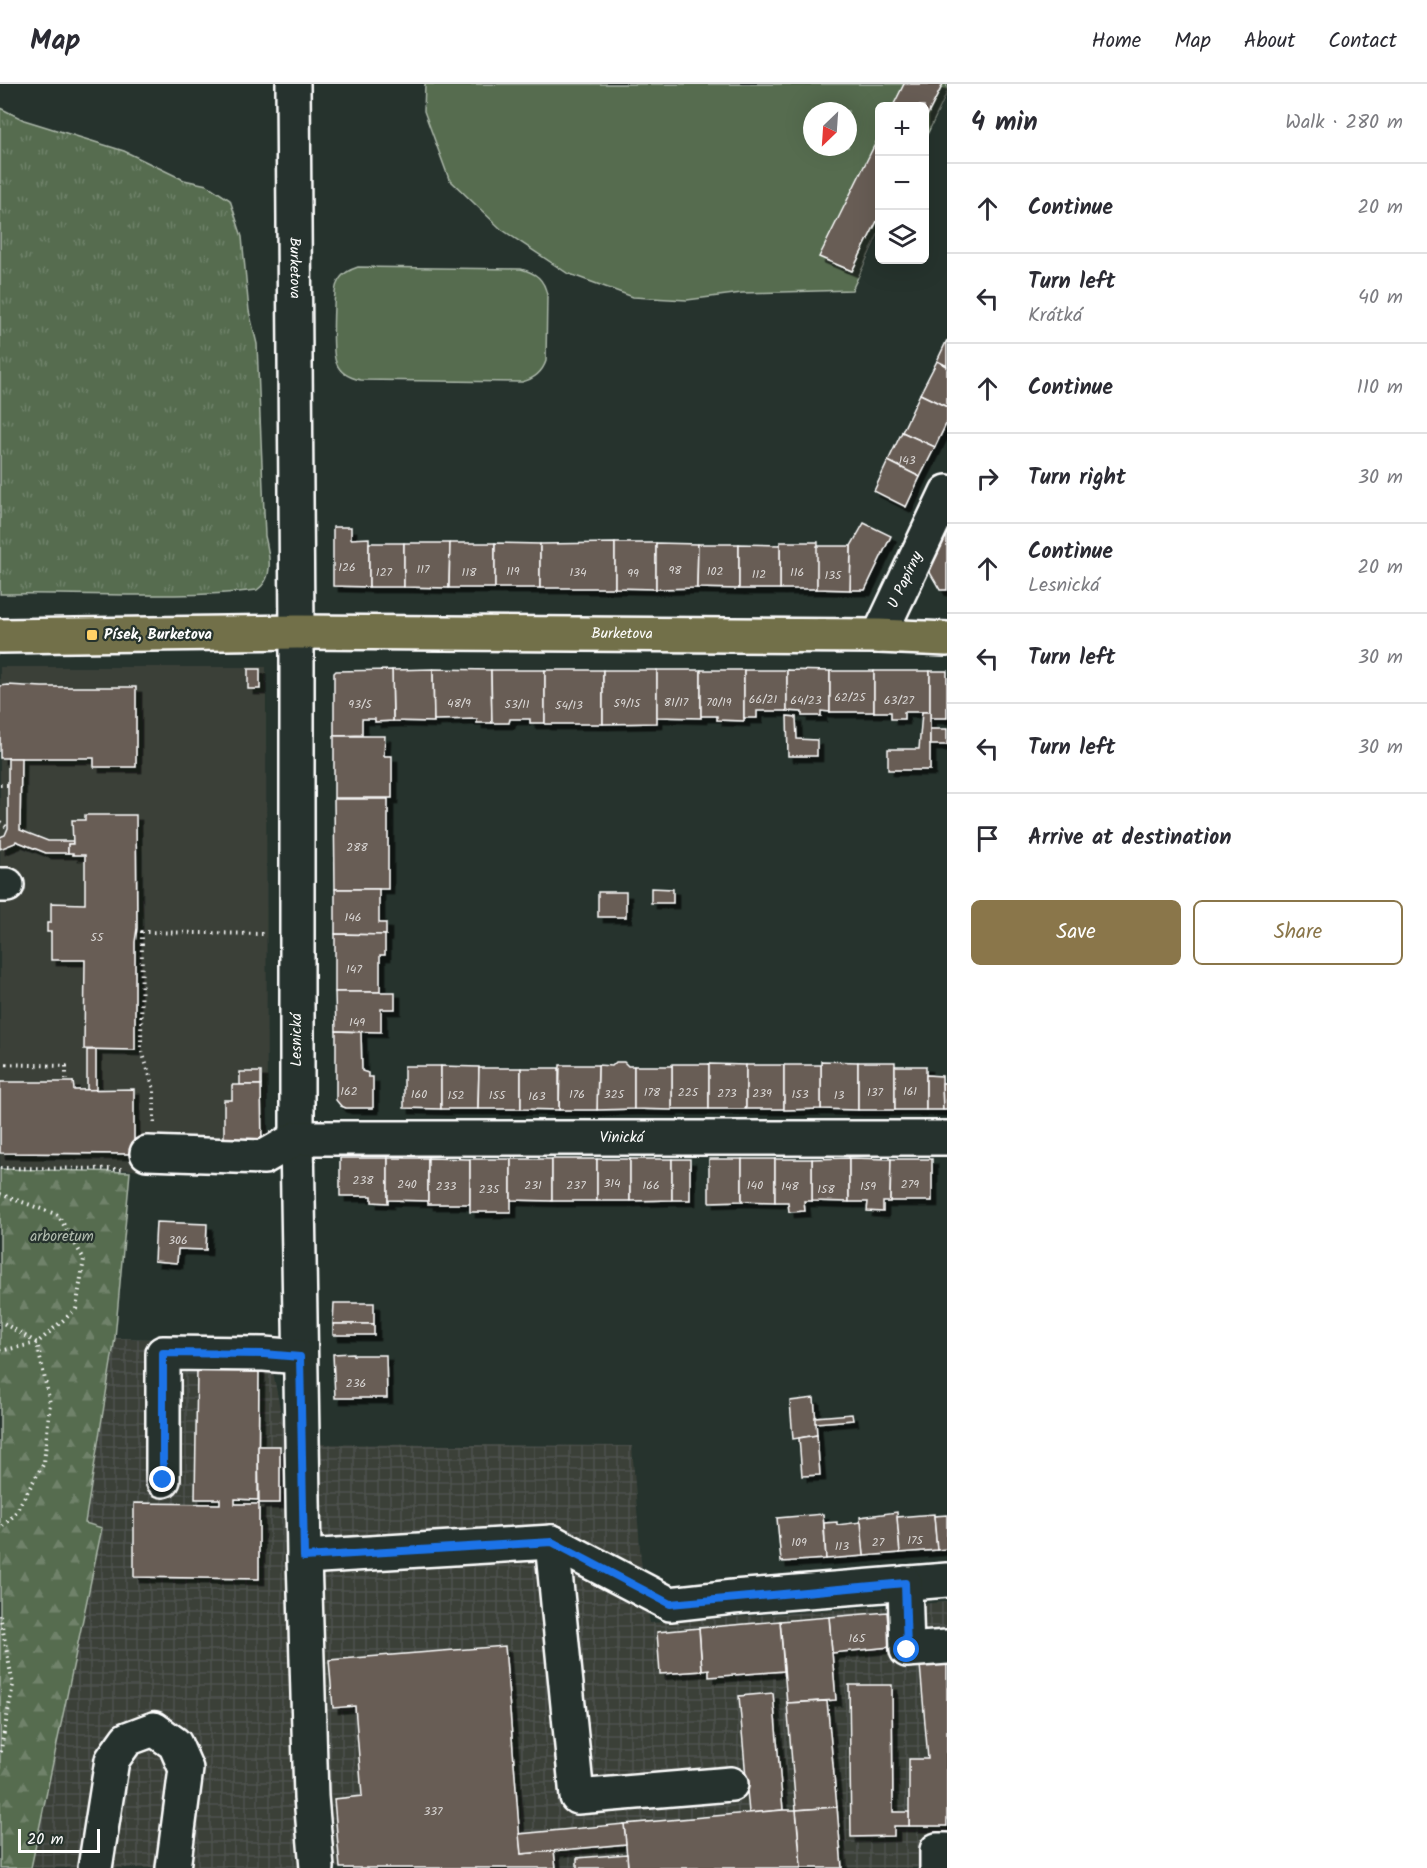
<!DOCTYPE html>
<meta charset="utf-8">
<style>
:root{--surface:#fff;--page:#f2f2f3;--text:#2b2b33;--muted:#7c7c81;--line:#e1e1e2;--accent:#8a764a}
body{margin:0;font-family:Kalam,sans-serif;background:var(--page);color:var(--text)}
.controls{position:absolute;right:18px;top:18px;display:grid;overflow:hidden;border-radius:9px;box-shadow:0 6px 24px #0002}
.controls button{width:54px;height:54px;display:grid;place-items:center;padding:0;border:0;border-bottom:2px solid var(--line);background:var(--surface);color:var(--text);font:30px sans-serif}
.compass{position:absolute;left:803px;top:18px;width:54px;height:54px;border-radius:50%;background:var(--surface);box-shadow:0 6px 24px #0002;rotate:205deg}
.scale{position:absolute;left:18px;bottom:15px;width:82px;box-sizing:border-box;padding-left:6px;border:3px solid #fff;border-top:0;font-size:16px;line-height:21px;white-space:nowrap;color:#fff;-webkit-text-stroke:4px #26332d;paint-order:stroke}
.stop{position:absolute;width:18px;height:18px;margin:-14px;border:4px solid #1a73e8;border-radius:50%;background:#fff}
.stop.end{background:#1a73e8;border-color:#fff;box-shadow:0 2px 6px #0008}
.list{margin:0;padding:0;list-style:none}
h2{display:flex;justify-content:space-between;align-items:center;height:78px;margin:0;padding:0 24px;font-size:26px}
h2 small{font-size:20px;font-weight:400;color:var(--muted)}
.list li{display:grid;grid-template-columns:39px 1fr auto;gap:18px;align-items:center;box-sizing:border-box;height:90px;padding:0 24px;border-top:2px solid var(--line)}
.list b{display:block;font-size:22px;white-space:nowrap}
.list p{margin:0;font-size:20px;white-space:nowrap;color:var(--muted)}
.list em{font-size:20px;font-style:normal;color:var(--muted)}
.actions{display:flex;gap:12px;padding:18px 24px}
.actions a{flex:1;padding:14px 0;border:2px solid var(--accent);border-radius:9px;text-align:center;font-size:21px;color:var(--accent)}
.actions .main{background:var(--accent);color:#fff}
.icon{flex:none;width:33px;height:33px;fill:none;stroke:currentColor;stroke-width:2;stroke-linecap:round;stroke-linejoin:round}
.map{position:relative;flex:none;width:947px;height:1784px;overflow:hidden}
header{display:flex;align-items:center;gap:36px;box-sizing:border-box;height:84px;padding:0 30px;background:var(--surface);border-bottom:2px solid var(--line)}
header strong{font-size:28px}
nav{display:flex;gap:33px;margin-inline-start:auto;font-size:21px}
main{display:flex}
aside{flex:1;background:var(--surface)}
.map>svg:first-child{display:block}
.built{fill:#3a4039}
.industrial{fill:url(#industrial-grid)}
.grass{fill:url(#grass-tufts);stroke:#aab6a8;stroke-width:1.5}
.forest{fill:url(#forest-firs);stroke:#aab6a8;stroke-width:1.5}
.pitch{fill:#566c50;stroke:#aab6a8;stroke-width:1.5;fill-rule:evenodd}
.building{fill:#685d55;stroke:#fff;stroke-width:1.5;filter:url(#shadow)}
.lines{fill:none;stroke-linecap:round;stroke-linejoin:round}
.minor-casing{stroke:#fff;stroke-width:38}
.major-casing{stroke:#fff;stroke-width:38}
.path{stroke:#fff;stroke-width:4;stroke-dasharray:1.5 4.5;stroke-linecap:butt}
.minor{stroke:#26332d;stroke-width:33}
.major{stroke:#726f4a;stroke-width:33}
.route{stroke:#1a73e8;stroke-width:8}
.poi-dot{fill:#ffd166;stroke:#26332d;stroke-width:2}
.labels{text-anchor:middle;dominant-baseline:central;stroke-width:4.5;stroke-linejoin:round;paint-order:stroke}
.number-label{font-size:12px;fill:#d9d6d4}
.street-label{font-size:15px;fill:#fff;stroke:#26332d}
.poi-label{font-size:15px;font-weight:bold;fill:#fff;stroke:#26332d;text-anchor:start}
.park-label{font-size:15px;fill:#b3bdb0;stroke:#26332d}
</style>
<header>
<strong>Map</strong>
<nav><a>Home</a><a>Map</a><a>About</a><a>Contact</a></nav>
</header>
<main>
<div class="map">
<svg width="947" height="1784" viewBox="0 0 947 1784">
<defs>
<pattern id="industrial-grid" width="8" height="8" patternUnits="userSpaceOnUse" patternTransform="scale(1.5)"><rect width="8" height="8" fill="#3a4039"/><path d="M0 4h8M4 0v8" fill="none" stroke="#4e534d"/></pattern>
<pattern id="grass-tufts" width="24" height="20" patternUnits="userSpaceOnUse" patternTransform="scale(1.5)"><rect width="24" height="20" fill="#566c50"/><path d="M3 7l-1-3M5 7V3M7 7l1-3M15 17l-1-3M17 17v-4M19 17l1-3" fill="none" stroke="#6f826a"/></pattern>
<pattern id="forest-firs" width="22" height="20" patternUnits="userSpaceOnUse" patternTransform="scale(1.5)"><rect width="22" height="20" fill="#566c50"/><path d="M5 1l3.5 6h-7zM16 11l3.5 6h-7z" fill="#6f826a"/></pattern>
<filter id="shadow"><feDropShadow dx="5.5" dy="5.5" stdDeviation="0" flood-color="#0009"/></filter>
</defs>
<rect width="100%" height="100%" fill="#26332d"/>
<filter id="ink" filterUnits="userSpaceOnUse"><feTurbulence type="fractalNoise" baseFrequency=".0167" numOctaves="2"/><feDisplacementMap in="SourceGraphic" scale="12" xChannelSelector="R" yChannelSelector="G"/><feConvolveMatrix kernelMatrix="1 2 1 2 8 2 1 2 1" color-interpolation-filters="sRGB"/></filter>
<g filter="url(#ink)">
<polygon class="built" points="0,583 266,583 267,1089 0,1083"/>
<polygon class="industrial" points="115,1254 267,1257 287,1360 632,1362 642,1489 650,1539 947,1518 947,1784 31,1784 102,1445 85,1440"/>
<path class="grass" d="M0,24l24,12 100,31 60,29 23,5 23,15 12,37 7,74 8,33 8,192c4,17 10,42 -8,54 -85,10 -172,2 -257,4z"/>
<polygon class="forest" points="0,1085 130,1088 115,1254 85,1439 102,1444 31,1784 0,1784"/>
<g class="pitch">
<path d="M425,0h522v8l-22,47 -1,-33h-44l-1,126 -27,58 -110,3 -55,7 -54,-3 -66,-24 -66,-44 -52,-50 -25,-68zM812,27h36v36h-36z"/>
<path d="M358,183l163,2c15,4 23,10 26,26l-1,66c-4,12 -12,18 -24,21l-161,-2c-11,-2 -21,-6 -25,-18 -4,-8 -3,-70 1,-78 4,-10 12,-14 21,-17z"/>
</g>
<g class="building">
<polygon points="904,0 943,0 924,38 924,22 893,22"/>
<polygon points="880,50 880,131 852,187 819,173"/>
<polygon points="947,256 947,282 937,277"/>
<polygon points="937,277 947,282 947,323 920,310"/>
<polygon points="920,310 947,323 947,338 935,363 902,348"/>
<polygon points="902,348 935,363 920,393 888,377"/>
<polygon points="888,377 920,393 906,423 874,407"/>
<polygon points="864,439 891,452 865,506 850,506 851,462"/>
<polygon points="333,443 351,443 351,455 369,454 369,503 333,502"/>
<polygon points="947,450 947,506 940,506 929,487"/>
<polygon points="780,458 818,458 817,505 780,505"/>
<rect x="369" y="459" width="35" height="44"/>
<polygon points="404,459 450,459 449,504 404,503"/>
<polygon points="450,459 495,459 495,504 449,504"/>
<polygon points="495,459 540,460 540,504 495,504"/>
<polygon points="615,459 615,504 540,504 540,460"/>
<polygon points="615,459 656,459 656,505 615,504"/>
<polygon points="656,459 698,460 697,504 656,505"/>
<polygon points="698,460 739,460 739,505 697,504"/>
<polygon points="739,460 780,461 780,505 739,505"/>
<polygon points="817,462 851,462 850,506 817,505"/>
<rect x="248" y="585" width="12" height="20"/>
<polygon points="433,585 434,638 393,637 392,586"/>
<polygon points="433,585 491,586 492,639 477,639 477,635 434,636"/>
<polygon points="392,586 393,637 375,638 375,635 362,635 362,651 334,652 334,589 336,587"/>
<polygon points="491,586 545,586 545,639 530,639 530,635 510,635 509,639 492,639"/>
<rect x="545" y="586" width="58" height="54"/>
<polygon points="603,586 657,586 657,639 603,640"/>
<polygon points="657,586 701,586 701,634 657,633"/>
<polygon points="701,586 744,586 744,637 717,636 717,632 701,632"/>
<polygon points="744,586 787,586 787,627 757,627 757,634 744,634"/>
<polygon points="787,586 830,587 830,628 821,627 821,632 802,632 802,628 787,627"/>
<rect x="830" y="587" width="44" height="41"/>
<polygon points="874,587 930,587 930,628 904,628 904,635 891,635 891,628 874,628"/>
<rect x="930" y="587" width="17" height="47"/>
<polygon points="8,601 42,603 136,603 136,683 94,683 94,674 0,674 0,602"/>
<polygon points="922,628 930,628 930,686 888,686 888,665 919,665"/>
<polygon points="787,632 796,633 797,655 817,656 817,672 788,672"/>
<rect x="930" y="645" width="17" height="16"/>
<polygon points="334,652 385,652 384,672 392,672 392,714 334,714"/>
<polygon points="8,674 21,674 20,746 48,757 73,757 73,760 68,760 68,769 46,769 16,757 15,759 0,765 0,753 5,751 8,744"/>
<polygon points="334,715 388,715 388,805 335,805"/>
<polygon points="85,731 136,731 137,844 135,858 135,966 84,965 85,876 51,876 51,848 47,848 47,839 51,839 51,819 85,820 85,771 73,771 73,769 68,769 68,760 73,760 72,736 85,736"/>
<polygon points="651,804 673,805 673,819 651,819"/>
<polygon points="335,805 379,805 379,839 386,839 386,851 335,850"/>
<rect x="598" y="808" width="28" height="25"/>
<polygon points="335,850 385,851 385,871 380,871 380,908 335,908"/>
<polygon points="335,908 395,908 395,925 381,925 381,948 336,947"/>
<polygon points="336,947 361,948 362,987 368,989 368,993 373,993 373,1024 346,1024 341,1022 336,1016"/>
<rect x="87" y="966" width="9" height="40"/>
<polygon points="821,977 858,978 858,1026 821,1025"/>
<polygon points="616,978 624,978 628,982 634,982 634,1025 597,1026 598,981 612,982"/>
<rect x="858" y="978" width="37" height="48"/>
<rect x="672" y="980" width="37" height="45"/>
<polygon points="709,980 746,981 746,1025 709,1025"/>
<polygon points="560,981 598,981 597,1026 559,1026"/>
<rect x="746" y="981" width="38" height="44"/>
<polygon points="784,981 821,981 821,1025 784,1026"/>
<polygon points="404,982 441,982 441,1025 404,1024"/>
<polygon points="441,982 479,983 478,1025 441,1025"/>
<polygon points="634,982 672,982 672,1026 634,1025"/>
<rect x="895" y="982" width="31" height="44"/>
<polygon points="479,984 521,984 521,1025 478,1025"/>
<polygon points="521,984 559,984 559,1026 521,1025"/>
<rect x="240" y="988" width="21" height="13"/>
<polygon points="926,991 942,992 943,1026 926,1026"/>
<polygon points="73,997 74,1006 134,1005 134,1070 0,1069 0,998 73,998"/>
<polygon points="942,999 947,999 947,1026 943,1026"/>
<polygon points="232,1001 261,1001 262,1064 224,1064 224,1016 232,1016"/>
<polygon points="340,1074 388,1074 388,1119 372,1118 372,1112 340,1112"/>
<polygon points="388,1074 428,1074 428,1117 388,1116"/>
<polygon points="428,1074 470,1075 470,1120 428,1120"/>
<polygon points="849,1074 849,1118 812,1117 812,1075"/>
<polygon points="849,1074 891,1075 890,1118 883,1118 883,1128 867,1127 868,1118 849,1118"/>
<rect x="470" y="1075" width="41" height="53"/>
<polygon points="511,1075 552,1075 552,1117 511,1116"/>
<rect x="552" y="1075" width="45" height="42"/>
<rect x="597" y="1075" width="33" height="42"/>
<polygon points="630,1075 672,1075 672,1116 630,1117"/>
<rect x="672" y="1075" width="18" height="41"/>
<polygon points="709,1075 742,1075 742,1117 709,1118"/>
<polygon points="742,1075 775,1075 775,1118 742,1117"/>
<polygon points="775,1075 812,1075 812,1117 804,1117 805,1127 789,1128 788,1118 775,1118"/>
<polygon points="891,1075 932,1075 932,1117 890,1117"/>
<polygon points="156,1138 207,1140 206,1166 178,1165 177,1179 154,1177"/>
<polygon points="334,1219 374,1219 374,1240 333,1240"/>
<rect x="333" y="1240" width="41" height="11"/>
<polygon points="353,1269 353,1271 386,1271 387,1314 335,1314 333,1270"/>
<polygon points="197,1284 259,1284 258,1416 235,1415 235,1420 259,1420 259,1495 134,1493 134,1419 220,1420 220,1415 195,1415"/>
<polygon points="814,1314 817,1351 793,1355 790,1317"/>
<polygon points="852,1330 853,1336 815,1339 815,1333"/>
<polygon points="817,1351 820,1391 802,1392 799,1354"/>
<polygon points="258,1362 280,1362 280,1419 259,1419"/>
<polygon points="897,1428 900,1469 864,1472 860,1433"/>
<polygon points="823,1430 826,1475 781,1478 777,1434"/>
<polygon points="934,1430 937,1466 900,1469 897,1433"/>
<polygon points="947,1431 947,1465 937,1466 934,1432"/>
<polygon points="837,1438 837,1441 861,1438 864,1472 826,1475 824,1439"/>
<polygon points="887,1528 890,1563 832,1569 829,1533"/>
<polygon points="829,1533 836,1616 787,1619 780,1537"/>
<polygon points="780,1537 784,1587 709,1593 709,1585 702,1586 699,1544"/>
<polygon points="699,1544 702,1587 660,1590 657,1548"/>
<polygon points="505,1562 521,1770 554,1767 556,1784 340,1784 334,1715 362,1712 355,1622 333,1624 329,1576"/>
<polygon points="947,1578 947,1742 909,1742 909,1675 928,1675 920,1581"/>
<polygon points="849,1601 892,1601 893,1728 909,1728 909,1742 894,1742 894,1752 851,1753"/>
<polygon points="773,1609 783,1726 749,1729 739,1612"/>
<polygon points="827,1617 837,1723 796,1726 787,1619"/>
<polygon points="837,1723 842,1784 801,1784 796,1726"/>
<polygon points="783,1726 796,1726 801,1784 628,1784 624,1740"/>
<polygon points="624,1740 626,1760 521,1770 519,1750"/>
<polygon points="627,1770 628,1784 577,1784 577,1774"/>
</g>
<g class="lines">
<g class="minor-casing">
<g id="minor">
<path id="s1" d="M293,0l4,548v506l7,419 248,-15 118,62 63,-7 214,-17"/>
<path id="s2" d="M879,552l68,-144"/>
<polyline points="0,801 7,801"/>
<path id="s3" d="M147,1069l117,4 33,-19h650"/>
<polyline points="163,1396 163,1269 264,1270 300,1273"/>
<polyline points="552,1458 577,1713 731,1700"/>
<polyline points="304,1473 311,1713 317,1784"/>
<polyline points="905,1499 907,1566 947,1563"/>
<polyline points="95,1784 112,1676 127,1655 154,1645 175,1660 186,1685 173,1784"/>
<polyline points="937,1784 937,1766 947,1766"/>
</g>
</g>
<g class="major-casing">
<g id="major">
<path id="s4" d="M0,552l297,-4 582,4 68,3"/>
</g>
</g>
<g class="path">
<polyline points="0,701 8,701"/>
<polyline points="0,738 8,744"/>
<polyline points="0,980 66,982 66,998"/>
<polyline points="154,1039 154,1005 141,964 142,848 263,850"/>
<polyline points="0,1084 123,1085"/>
<polyline points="0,1110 58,1131 84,1175 76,1225 37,1259 0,1237"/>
<polyline points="0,1267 37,1259 50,1319 44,1379 14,1431 0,1445"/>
<polyline points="0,1531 13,1601 0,1670"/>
</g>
<use href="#minor" class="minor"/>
<use href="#major" class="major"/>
</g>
</g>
<g class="lines" filter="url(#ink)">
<polyline class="route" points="163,1396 163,1269 264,1270 300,1273 304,1473 552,1458 670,1520 905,1499 907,1566"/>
</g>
<rect class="poi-dot" x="86" y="545" width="12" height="12" rx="3"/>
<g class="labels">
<g class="number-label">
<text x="907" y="376">143</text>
<text x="347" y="483">126</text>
<text x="423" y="485">117</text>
<text x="675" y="486">98</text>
<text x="513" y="487">119</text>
<text x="715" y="487">102</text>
<text x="384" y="488">127</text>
<text x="469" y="488">118</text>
<text x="578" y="488">134</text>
<text x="797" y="488">116</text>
<text x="633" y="489">99</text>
<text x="759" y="490">112</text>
<text x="833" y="491">135</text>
<text x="850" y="613">62/25</text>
<text x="763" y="615">66/21</text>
<text x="806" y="616">64/23</text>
<text x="899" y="616">63/27</text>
<text x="676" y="618">81/17</text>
<text x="719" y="618">70/19</text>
<text x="459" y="619">48/9</text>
<text x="627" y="619">59/15</text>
<text x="360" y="620">93/5</text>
<text x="517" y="620">53/11</text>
<text x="569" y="621">54/13</text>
<text x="357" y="763">288</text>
<text x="353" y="833">146</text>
<text x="97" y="853">55</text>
<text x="354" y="885">147</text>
<text x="357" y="938">149</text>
<text x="349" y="1007">162</text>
<text x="910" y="1007">161</text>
<text x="652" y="1008">178</text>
<text x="688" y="1008">225</text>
<text x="875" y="1008">137</text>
<text x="727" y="1009">273</text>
<text x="762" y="1009">239</text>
<text x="419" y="1010">160</text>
<text x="577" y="1010">176</text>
<text x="614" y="1010">325</text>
<text x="800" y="1010">153</text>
<text x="456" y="1011">152</text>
<text x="497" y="1011">155</text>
<text x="839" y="1011">13</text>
<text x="537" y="1012">163</text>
<text x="363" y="1096">238</text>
<text x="612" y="1099">314</text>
<text x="407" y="1100">240</text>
<text x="910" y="1100">279</text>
<text x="533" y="1101">231</text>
<text x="576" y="1101">237</text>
<text x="651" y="1101">166</text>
<text x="755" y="1101">140</text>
<text x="446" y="1102">233</text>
<text x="790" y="1102">148</text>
<text x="868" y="1102">159</text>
<text x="489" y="1105">235</text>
<text x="826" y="1105">158</text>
<text x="178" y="1156">306</text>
<text x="356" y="1299">236</text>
<text x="915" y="1456">175</text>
<text x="799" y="1458">109</text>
<text x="878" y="1458">27</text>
<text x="842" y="1462">113</text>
<text x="857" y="1554">165</text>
<text x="433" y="1727">337</text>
</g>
<g class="street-label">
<text stroke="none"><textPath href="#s1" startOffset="184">Burketova</textPath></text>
<text stroke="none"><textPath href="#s2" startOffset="62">U Papírny</textPath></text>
<text stroke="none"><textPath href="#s4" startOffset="622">Burketova</textPath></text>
<text transform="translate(297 956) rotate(-90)">Lesnická</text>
<text stroke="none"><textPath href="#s3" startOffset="480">Vinická</textPath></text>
</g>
<g class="poi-label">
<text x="104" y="551">Písek, Burketova</text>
</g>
<g class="park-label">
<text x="62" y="1153">arboretum</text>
</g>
</g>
</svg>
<div class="controls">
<button>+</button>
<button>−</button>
<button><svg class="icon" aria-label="layers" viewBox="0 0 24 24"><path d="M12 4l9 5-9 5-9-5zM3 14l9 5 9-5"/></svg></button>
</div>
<svg class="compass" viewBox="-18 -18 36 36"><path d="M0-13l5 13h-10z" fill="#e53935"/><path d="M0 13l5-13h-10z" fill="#7c7c81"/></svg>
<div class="scale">20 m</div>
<div class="stop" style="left:907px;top:1566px"></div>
<div class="stop end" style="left:163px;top:1396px"></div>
</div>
<aside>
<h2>4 min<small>Walk · 280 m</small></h2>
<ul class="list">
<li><svg class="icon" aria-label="ahead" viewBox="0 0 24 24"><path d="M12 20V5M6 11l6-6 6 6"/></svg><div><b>Continue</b></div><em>20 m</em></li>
<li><svg class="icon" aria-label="left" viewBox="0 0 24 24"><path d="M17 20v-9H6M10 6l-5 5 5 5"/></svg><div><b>Turn left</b><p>Krátká</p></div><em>40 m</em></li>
<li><svg class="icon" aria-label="ahead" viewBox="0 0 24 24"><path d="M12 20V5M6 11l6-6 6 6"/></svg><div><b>Continue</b></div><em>110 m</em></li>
<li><svg class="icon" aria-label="right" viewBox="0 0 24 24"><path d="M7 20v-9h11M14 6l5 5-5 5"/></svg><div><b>Turn right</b></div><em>30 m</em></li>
<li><svg class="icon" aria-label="ahead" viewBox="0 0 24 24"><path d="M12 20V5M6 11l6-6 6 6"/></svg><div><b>Continue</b><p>Lesnická</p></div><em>20 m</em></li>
<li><svg class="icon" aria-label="left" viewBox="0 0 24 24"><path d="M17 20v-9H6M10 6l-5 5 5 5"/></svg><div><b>Turn left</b></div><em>30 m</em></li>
<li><svg class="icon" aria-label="left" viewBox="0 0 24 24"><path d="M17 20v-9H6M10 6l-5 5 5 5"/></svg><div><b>Turn left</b></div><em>30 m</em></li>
<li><svg class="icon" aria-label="arrive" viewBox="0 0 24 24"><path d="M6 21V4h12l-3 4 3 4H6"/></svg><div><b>Arrive at destination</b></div></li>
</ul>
<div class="actions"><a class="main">Save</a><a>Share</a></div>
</aside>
</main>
